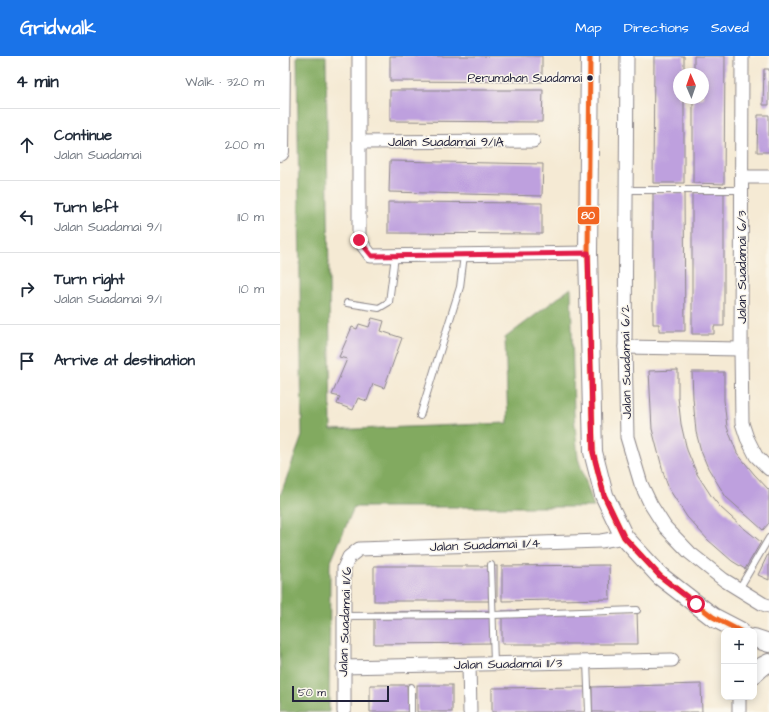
<!DOCTYPE html>
<meta charset="utf-8">
<style>
:root{--surface:#fff;--page:#f2f2f3;--text:#1f2937;--muted:#747a83;--line:#e0e1e3;--accent:#1a73e8}
body{margin:0;font-family:"Architects Daughter",sans-serif;background:var(--page);color:var(--text)}
.controls{position:absolute;right:12px;bottom:12px;display:grid;overflow:hidden;border-radius:8px;box-shadow:0 2px 10px #0003}
.controls button{width:36px;height:36px;display:grid;place-items:center;padding:0;border:0;border-bottom:1px solid var(--line);background:var(--surface);color:var(--text);font:20px sans-serif}
.compass{position:absolute;left:393px;top:12px;width:36px;height:36px;border-radius:50%;background:var(--surface);box-shadow:0 2px 10px #0003;rotate:358deg}
.scale{position:absolute;left:12px;bottom:10px;width:97px;box-sizing:border-box;padding-left:4px;border:2px solid #22223b;border-top:0;font-size:11px;line-height:14px;white-space:nowrap;color:#22223b;-webkit-text-stroke:3px #fbf7ec;paint-order:stroke}
.stop{position:absolute;width:12px;height:12px;margin:-9px;border:3px solid #e11d48;border-radius:50%;background:#fff}
.stop.end{background:#e11d48;border-color:#fff;box-shadow:0 1px 4px #0008}
.list{margin:0;padding:0;list-style:none}
h2{display:flex;justify-content:space-between;align-items:center;height:52px;margin:0;padding:0 16px;font-size:17px}
h2 small{font-size:13px;font-weight:400;color:var(--muted)}
.list li{display:grid;grid-template-columns:26px 1fr auto;gap:12px;align-items:center;box-sizing:border-box;height:72px;padding:0 16px;border-top:1px solid var(--line)}
.list b{display:block;font-size:15px;white-space:nowrap}
.list p{margin:0;font-size:13px;white-space:nowrap;color:var(--muted)}
.list em{font-size:13px;font-style:normal;color:var(--muted)}
.icon{flex:none;width:22px;height:22px;fill:none;stroke:currentColor;stroke-width:2;stroke-linecap:round;stroke-linejoin:round}
.map{position:relative;flex:none;width:489px;height:656px;overflow:hidden}
header{display:flex;align-items:center;gap:24px;box-sizing:border-box;height:56px;padding:0 20px;background:var(--accent);color:#fff}
header strong{font-size:19px}
nav{display:flex;gap:22px;margin-inline-start:auto;font-size:14px}
main{display:flex}
aside{flex:1;background:var(--surface)}
.map>svg:first-child{display:block}
.forest{fill:#82aa60;stroke:#52664e}
.building{fill:#bea0de}
.lines{fill:none;stroke-linecap:round;stroke-linejoin:round}
.lane-casing{stroke:#8c8688;stroke-width:8}
.street-casing{stroke:#8c8688;stroke-width:15}
.secondary-casing{stroke:#8c8688;stroke-width:20}
.lane{stroke:#fff;stroke-width:6}
.street{stroke:#fff;stroke-width:13}
.secondary{stroke:#fff;stroke-width:18}
.bus-1-casing{stroke:#fbf7ec;stroke-width:8}
.bus-1{stroke:#f26522;stroke-width:5}
.route{stroke:#e11d48;stroke-width:5}
.bus-dot{fill:#22223b;stroke:#fbf7ec;stroke-width:1.5}
.labels{text-anchor:middle;dominant-baseline:central;stroke-width:3;stroke-linejoin:round;paint-order:stroke}
.bus-label{font-size:12px;fill:#22223b;stroke:#fbf7ec;text-anchor:end}
.street-label{font-size:13px;fill:#22223b;stroke:#fbf7ec}
.line-badge{stroke:#fbf7ec;stroke-width:1.5}
.badge-label{font-size:11px;text-anchor:middle;font-weight:bold;fill:#fff}
</style>
<header>
<strong>Gridwalk</strong>
<nav><a>Map</a><a>Directions</a><a>Saved</a></nav>
</header>
<main>
<aside>
<h2>4 min<small>Walk · 320 m</small></h2>
<ul class="list">
<li><svg class="icon" aria-label="ahead" viewBox="0 0 24 24"><path d="M12 20V5M6 11l6-6 6 6"/></svg><div><b>Continue</b><p>Jalan Suadamai</p></div><em>200 m</em></li>
<li><svg class="icon" aria-label="left" viewBox="0 0 24 24"><path d="M17 20v-9H6M10 6l-5 5 5 5"/></svg><div><b>Turn left</b><p>Jalan Suadamai 9/1</p></div><em>110 m</em></li>
<li><svg class="icon" aria-label="right" viewBox="0 0 24 24"><path d="M7 20v-9h11M14 6l5 5-5 5"/></svg><div><b>Turn right</b><p>Jalan Suadamai 9/1</p></div><em>10 m</em></li>
<li><svg class="icon" aria-label="arrive" viewBox="0 0 24 24"><path d="M6 21V4h12l-3 4 3 4H6"/></svg><div><b>Arrive at destination</b></div></li>
</ul>
</aside>
<div class="map">
<svg width="489" height="656" viewBox="0 0 489 656">
<rect width="100%" height="100%" fill="#fbf7ec"/>
<filter id="ink" filterUnits="userSpaceOnUse"><feTurbulence type="fractalNoise" baseFrequency=".025" numOctaves="2"/><feDisplacementMap in="SourceGraphic" scale="8" xChannelSelector="R" yChannelSelector="G"/><feConvolveMatrix kernelMatrix="1 2 1 2 8 2 1 2 1" color-interpolation-filters="sRGB"/></filter>
<filter id="wash" filterUnits="userSpaceOnUse"><feTurbulence type="fractalNoise" baseFrequency=".012" numOctaves="4" result="noise"/><feDisplacementMap in="SourceGraphic" scale="16" xChannelSelector="R" yChannelSelector="G"/><feGaussianBlur stdDeviation="0.9" result="paint"/><feColorMatrix in="noise" values="0 0 0 0 0 0 0 0 0 0 0 0 0 0 0 0 0 1.4 0 .05"/><feComposite in="paint" operator="in"/></filter>
<g filter="url(#wash)">
<rect width="100%" height="100%" fill="#f5ead4"/>
<polygon class="forest" points="17,0 46,0 51,374 228,367 225,282 291,232 294,358 298,402 314,451 74,451 50,508 49,656 0,656 0,440 22,380"/>
<g id="blocks">
<g class="building">
<polygon points="110,0 262,0 262,26 110,25"/>
<polygon points="374,0 404,0 404,18 399,18 399,42 404,42 404,127 373,127"/>
<polygon points="414,0 445,0 444,128 413,127 413,42 423,42 423,18 414,18"/>
<polygon points="484,13 489,13 489,49 483,49"/>
<polygon points="110,34 263,34 262,66 110,65"/>
<polygon points="478,59 489,59 489,96 477,96"/>
<polygon points="110,105 263,108 262,140 109,136"/>
<polygon points="373,137 404,137 405,275 379,275 379,268 373,268"/>
<polygon points="412,137 444,137 444,270 434,270 434,278 412,278"/>
<polygon points="108,146 262,147 262,178 108,177"/>
<polygon points="92,262 104,265 101,275 122,282 104,332 93,328 87,345 78,342 73,354 57,348 60,341 52,339 67,303 59,301 72,271 77,273 79,268 89,271"/>
<polygon points="398,314 398,341 401,368 407,394 417,418 432,441 440,451 460,469 481,486 465,513 452,505 428,484 407,461 389,433 384,419 372,373 369,315"/>
<polygon points="412,316 444,316 444,344 447,371 457,397 474,418 489,434 489,467 483,474 446,441 428,412 421,395 416,376 413,342"/>
<polygon points="489,496 489,524 478,519"/>
<polygon points="329,509 330,543 222,545 222,510"/>
<rect x="94" y="510" width="123" height="35"/>
<polygon points="215,555 215,587 94,588 94,556"/>
<polygon points="222,555 357,555 358,588 222,588"/>
<polygon points="421,628 422,656 312,656 312,631"/>
<polygon points="90,629 127,629 128,656 90,656"/>
<rect x="137" y="629" width="35" height="27"/>
<polygon points="305,631 306,656 212,656 212,632"/>
</g>
</g>
</g>
<g filter="url(#ink)">
<use href="#blocks" fill-opacity="0" stroke="#8c8688" stroke-width="1"/>
<g class="lines">
<g class="lane-casing">
<g id="lane">
<polyline points="346,134 462,134"/>
<polyline points="67,247 99,252 109,246 115,200"/>
<polyline points="140,360 180,231 184,199"/>
<polyline points="211,509 214,608"/>
<polyline points="459,533 489,482"/>
<polyline points="63,560 213,559 357,554"/>
<polyline points="307,606 309,656"/>
<polyline points="131,656 131,631"/>
</g>
</g>
<g class="street-casing">
<g id="street">
<polyline points="79,0 79,184 91,200 308,197"/>
<polyline points="347,0 345,291 347,381 361,428 371,449 385,471 410,497 444,524 483,548 489,550"/>
<polyline points="462,0 461,293 462,367 467,382 476,400 489,413"/>
<polyline points="79,86 253,85"/>
<polyline points="462,121 489,121"/>
<polyline points="345,291 461,293"/>
<polyline points="189,609 190,656"/>
<polyline points="63,611 392,604"/>
<polyline points="64,656 64,512 69,501 79,493 321,485 344,481"/>
<polyline points="459,656 459,641"/>
</g>
</g>
<g class="secondary-casing">
<g id="secondary">
<polyline points="310,0 308,197 313,396 324,439 344,481 380,520 433,561 460,575"/>
<polyline points="0,96 1,0"/>
<polyline points="474,582 489,587"/>
<polyline points="474,618 483,610 489,607"/>
</g>
</g>
<use href="#lane" class="lane"/>
<use href="#street" class="street"/>
<use href="#secondary" class="secondary"/>
<g class="bus-1-casing">
<polyline id="bus-1" points="310,0 308,197 313,396 324,439 344,481 380,520 433,561 460,575"/>
</g>
<use href="#bus-1" class="bus-1"/>
</g>
</g>
<g class="lines" filter="url(#ink)">
<polyline class="route" points="79,184 92,200 308,197 313,396 324,439 344,481 380,520 416,548"/>
</g>
<circle class="bus-dot" cx="310" cy="22" r="3.5"/>
<g class="labels">
<g class="bus-label">
<text x="302" y="22">Perumahan Suadamai</text>
</g>
<g class="street-label">
<text x="166" y="86">Jalan Suadamai 9/1A</text>
<text transform="translate(462 211) rotate(-90)">Jalan Suadamai 6/3</text>
<text transform="translate(346 306) rotate(-91)">Jalan Suadamai 6/2</text>
<text transform="translate(205 489) rotate(-2)">Jalan Suadamai 11/4</text>
<text transform="translate(65 566) rotate(-88)">Jalan Suadamai 11/6</text>
<text transform="translate(228 608) rotate(-1)">Jalan Suadamai 11/3</text>
</g>
</g>
<rect class="line-badge" x="297" y="150" width="23" height="19" rx="4" fill="#f26522"/>
<g class="badge-label">
<text x="308" y="163">80</text>
</g>
</svg>
<div class="controls">
<button>+</button>
<button>−</button>
</div>
<svg class="compass" viewBox="-18 -18 36 36"><path d="M0-13l5 13h-10z" fill="#e53935"/><path d="M0 13l5-13h-10z" fill="#747a83"/></svg>
<div class="scale">50 m</div>
<div class="stop" style="left:416px;top:548px"></div>
<div class="stop end" style="left:79px;top:184px"></div>
</div>
</main>
